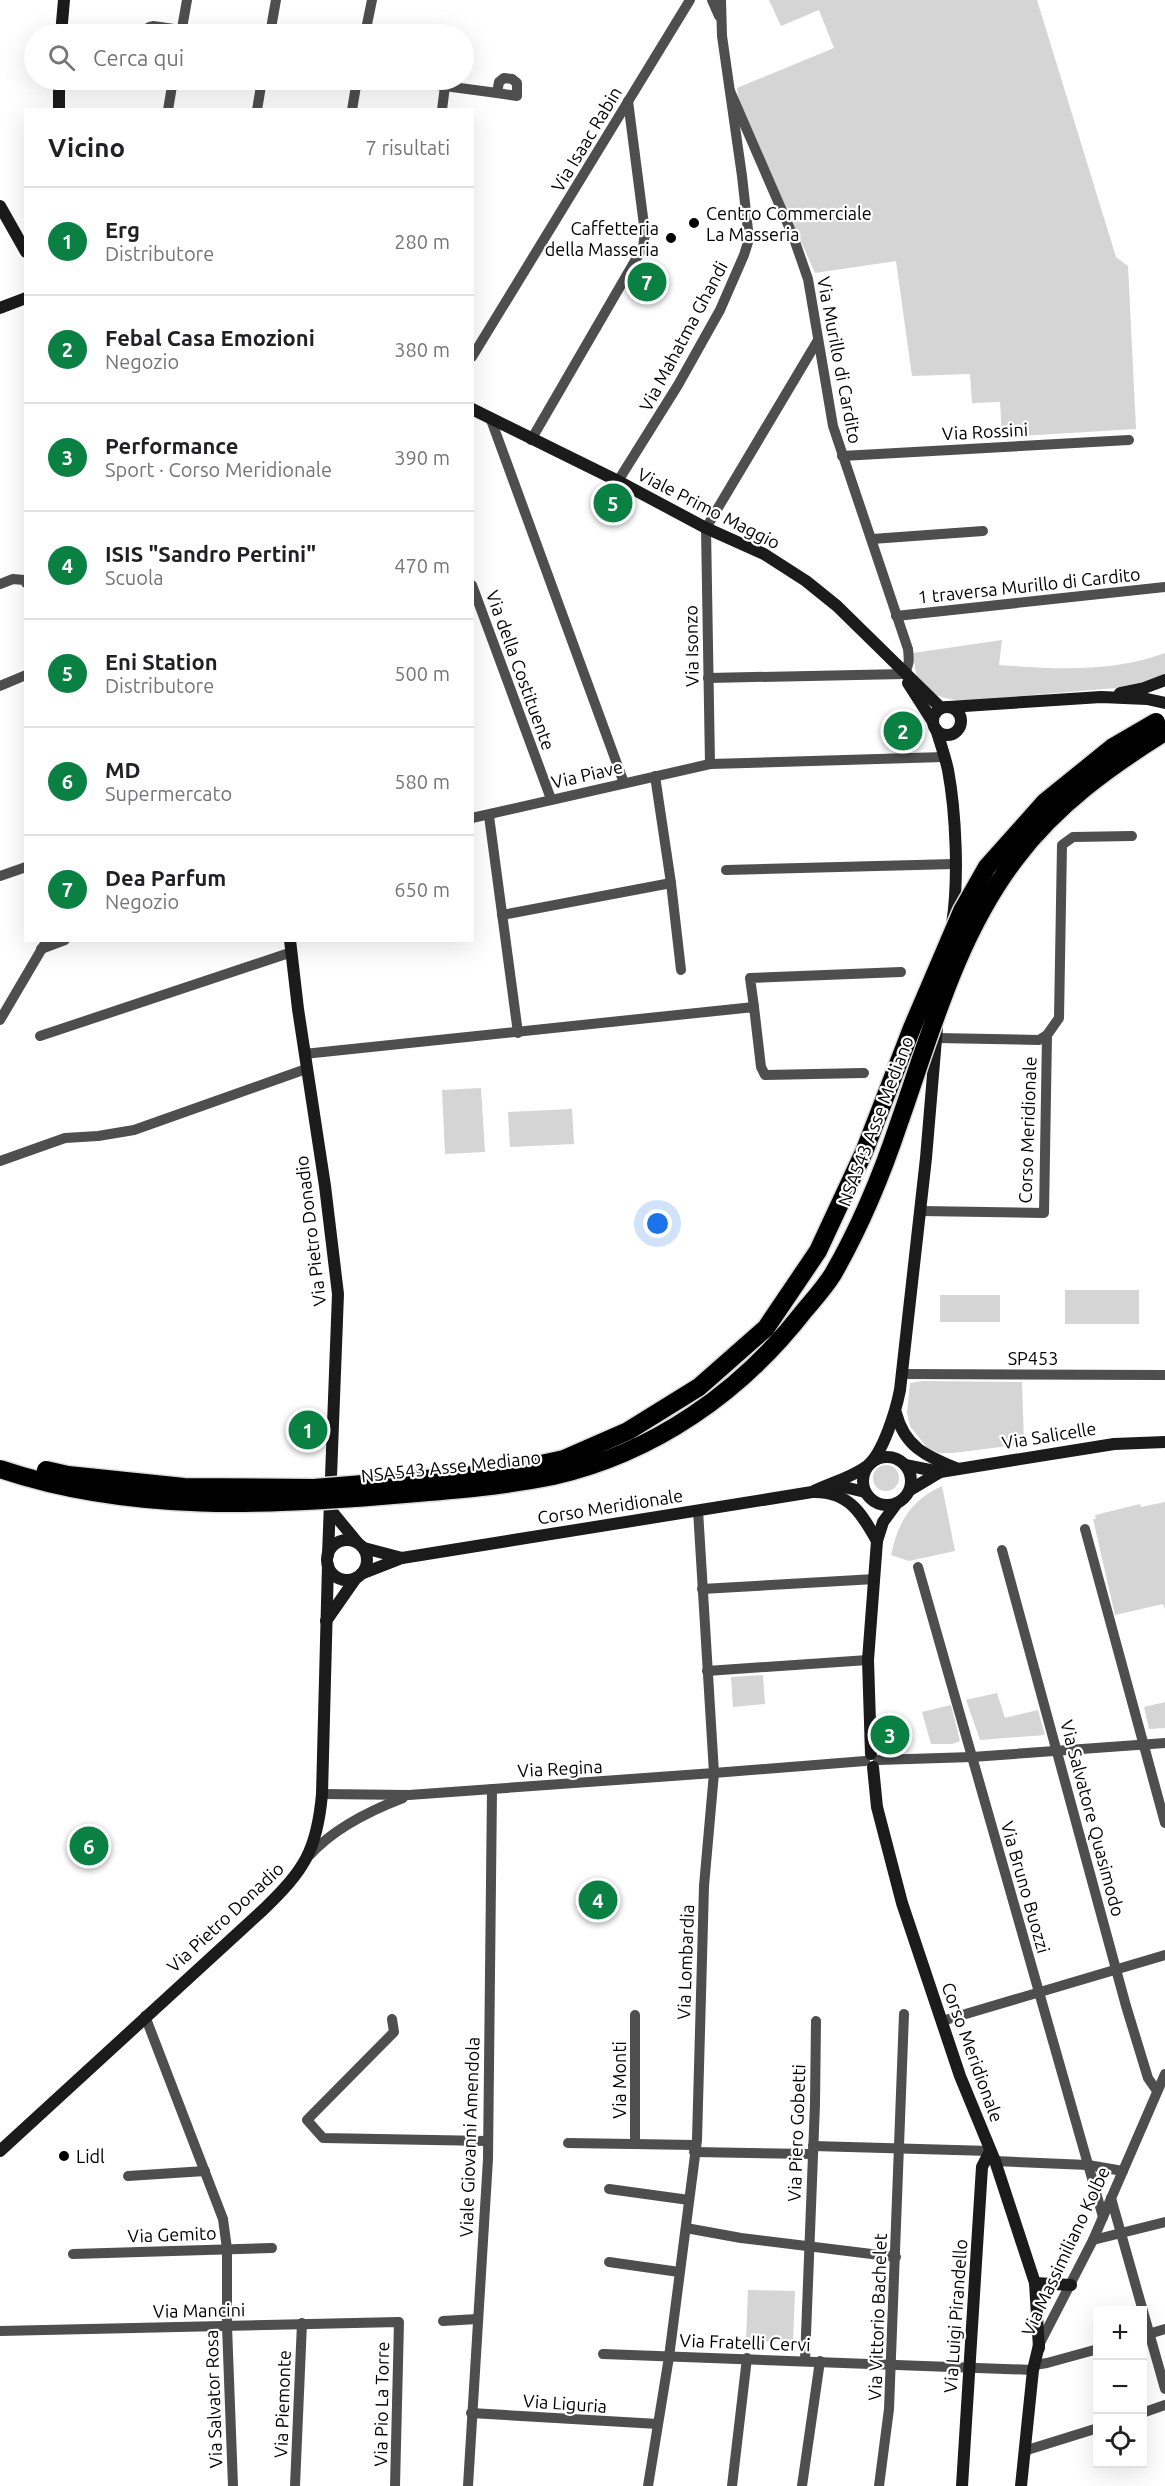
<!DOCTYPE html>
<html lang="it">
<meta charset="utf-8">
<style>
:root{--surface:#fff;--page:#f6f6f6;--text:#202124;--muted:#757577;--line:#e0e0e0;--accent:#0b8043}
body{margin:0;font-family:Ubuntu,sans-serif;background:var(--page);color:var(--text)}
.controls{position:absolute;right:18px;bottom:18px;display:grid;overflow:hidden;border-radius:0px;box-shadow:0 6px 24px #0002}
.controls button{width:54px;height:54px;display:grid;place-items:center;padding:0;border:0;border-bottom:2px solid var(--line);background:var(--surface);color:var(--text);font:30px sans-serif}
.you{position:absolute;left:658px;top:1224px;width:21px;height:21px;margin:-15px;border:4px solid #fff;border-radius:50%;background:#1a73e8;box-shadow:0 0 0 9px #1a73e833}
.badge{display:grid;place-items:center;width:39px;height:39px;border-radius:50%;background:var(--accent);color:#fff;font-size:20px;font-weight:700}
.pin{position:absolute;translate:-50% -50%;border:3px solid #fff;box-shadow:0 2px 6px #0006}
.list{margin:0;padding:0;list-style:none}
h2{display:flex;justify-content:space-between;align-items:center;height:78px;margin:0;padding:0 24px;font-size:26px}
h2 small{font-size:20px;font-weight:400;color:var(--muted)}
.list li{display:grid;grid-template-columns:39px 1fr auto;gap:18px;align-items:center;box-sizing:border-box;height:108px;padding:0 24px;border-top:2px solid var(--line)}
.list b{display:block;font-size:22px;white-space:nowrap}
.list p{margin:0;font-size:20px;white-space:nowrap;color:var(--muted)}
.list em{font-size:20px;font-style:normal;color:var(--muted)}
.icon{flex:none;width:33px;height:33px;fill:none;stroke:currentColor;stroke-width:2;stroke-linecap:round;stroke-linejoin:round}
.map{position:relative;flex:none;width:1165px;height:2486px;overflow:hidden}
.search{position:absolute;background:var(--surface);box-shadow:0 6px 24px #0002;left:24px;top:24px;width:450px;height:66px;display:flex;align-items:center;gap:15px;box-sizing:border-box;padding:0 21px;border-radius:33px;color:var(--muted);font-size:22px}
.panel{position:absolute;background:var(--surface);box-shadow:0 6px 24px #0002;left:24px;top:108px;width:450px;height:834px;border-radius:0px}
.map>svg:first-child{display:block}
.green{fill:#d5d5d5}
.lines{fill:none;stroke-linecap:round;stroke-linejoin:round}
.street{stroke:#4e4e4e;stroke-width:10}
.secondary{stroke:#1b1b1b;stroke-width:12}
.highway-bridge-casing{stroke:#dbdbdb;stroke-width:21;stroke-linecap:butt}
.highway-bridge{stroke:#000;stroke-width:18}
.poi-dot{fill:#000;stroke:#fff;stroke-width:2}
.labels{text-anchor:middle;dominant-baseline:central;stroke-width:4.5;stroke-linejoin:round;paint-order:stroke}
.street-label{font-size:18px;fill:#000;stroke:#fff}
.poi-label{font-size:18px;fill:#000;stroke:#fff;text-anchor:start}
</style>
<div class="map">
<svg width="1165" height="2486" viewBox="0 0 1165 2486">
<rect width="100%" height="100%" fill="#fff"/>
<g class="green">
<polygon points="769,0 1037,0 1116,257 1128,266 1136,429 1002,437 1000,402 972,403 970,374 912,376 896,261 815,273 739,103 737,88 834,48 819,10 781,26"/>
<path d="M1002,640l-3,25c56,4 112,8 166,-12v24l-49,11 -152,13c-15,-1 -42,-7 -47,-23 -2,-8 -3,-17 -4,-25z"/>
<polygon points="481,1088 485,1152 445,1154 442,1090"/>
<polygon points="572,1109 574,1144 510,1147 508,1112"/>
<rect x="1065" y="1290" width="74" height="34"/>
<rect x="940" y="1295" width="60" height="27"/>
<polygon points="922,1381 1022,1382 1024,1444 953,1453 939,1453 927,1448 910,1426 907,1413 910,1383"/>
<circle cx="886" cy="1478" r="13"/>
<path d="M942,1486l13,65 -46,10 -18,-6c7,-33 20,-55 51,-69z"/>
<polygon points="1165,1502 1165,1609 1163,1604 1115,1615 1093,1519 1096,1519 1095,1515 1140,1504 1141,1507"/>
<polygon points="763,1675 765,1704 733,1707 731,1677"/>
<polygon points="997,1693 1005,1718 1038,1710 1045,1735 980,1740 966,1700"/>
<polygon points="1165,1702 1165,1728 1149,1729 1144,1707"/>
<polygon points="951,1705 960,1741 952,1744 931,1744 922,1712"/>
<polygon points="748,2290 795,2291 793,2342 746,2341"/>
</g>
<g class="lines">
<g class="street">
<polyline points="712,0 719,16"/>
<polyline points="147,34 149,27 153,26 181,30"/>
<polyline points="181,34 187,0"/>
<polyline points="270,34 276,0"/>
<polyline points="365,34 372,0"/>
<polygon points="504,78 512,79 517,83 517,96 497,93 499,82"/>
<polyline points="400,80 497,93"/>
<polyline points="168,110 173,80"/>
<polyline points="257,110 262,80"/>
<polyline points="352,110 357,80"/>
<polyline points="442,110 445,86"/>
<polyline points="472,357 690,0"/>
<polyline points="490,417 624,783"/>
<polyline points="531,440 643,247 645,233 628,101"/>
<polyline points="842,456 1129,440"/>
<polyline points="618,481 678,385 720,310 744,255 749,239 742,176 722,36 721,0"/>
<polyline points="872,539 983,531"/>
<polyline points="0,584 13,579 24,580 26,583"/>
<polyline points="472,585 551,799"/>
<polyline points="896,616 1165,587"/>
<path d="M708,678l196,-4c6,-9 5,-15 4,-25l-75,-223 -25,-147 -15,-43 -63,-145"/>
<polyline points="0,686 26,675"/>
<polyline points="710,764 706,528 818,340"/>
<polyline points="655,776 671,883 681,970"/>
<polyline points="489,816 518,1033"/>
<polyline points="472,818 710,764 944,757"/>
<polyline points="726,870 954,864"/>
<polyline points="0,876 26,867"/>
<polyline points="502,915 671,883"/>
<polyline points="41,949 65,940"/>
<polyline points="754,1007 750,978 901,972"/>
<polyline points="0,1020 47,940"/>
<polyline points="40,1036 292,952"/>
<polyline points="936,1038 1039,1040 1047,1035 1059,1018 1062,845 1073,837 1132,836"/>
<polyline points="304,1054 754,1007 761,1067 765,1075 864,1073"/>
<polyline points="0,1161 65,1138 98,1136 134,1130 306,1069"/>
<polyline points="920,1211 1044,1213 1047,1035"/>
<polyline points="902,1374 1165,1375"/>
<polyline points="1085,1529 1165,1823"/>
<polyline points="1002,1550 1126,2006 1148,2078 1157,2091"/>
<polyline points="918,1567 1103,2217"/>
<polyline points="702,1589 875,1579"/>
<polyline points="707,1671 868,1660"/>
<polyline points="878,1760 972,1757 1165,1743"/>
<polyline points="322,1794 409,1795 714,1773 698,1510"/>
<path d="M310,1855c24,-27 59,-44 93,-57"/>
<polyline points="635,2015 635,2144"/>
<polyline points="145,2016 223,2219 227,2249 227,2326 233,2486"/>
<polyline points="392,2019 394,2032 307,2120 323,2138 487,2141"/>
<polyline points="942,2021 1165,1955"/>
<polyline points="568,2143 695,2145"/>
<polyline points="813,2146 990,2151"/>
<polyline points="694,2152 812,2154"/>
<polyline points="995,2161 1088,2165 1123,2171"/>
<polyline points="128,2176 205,2171"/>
<polyline points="609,2189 689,2200"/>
<polyline points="1111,2198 1165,2389"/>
<polyline points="686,2228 741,2238 896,2257"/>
<polyline points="1093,2240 1165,2222"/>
<polyline points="73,2254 272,2248"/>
<polyline points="609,2262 679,2272"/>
<polyline points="443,2321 477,2319"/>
<polyline points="0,2331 399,2322 395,2486"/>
<polyline points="1142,2336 1165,2329"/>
<polyline points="1039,2345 1093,2240 1165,2074"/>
<polyline points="603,2354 1033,2370"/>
<polyline points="805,2360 815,2104 816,2021"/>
<polyline points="1034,2365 1047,2363 1098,2349"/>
<polyline points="471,2413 658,2424"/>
<polyline points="1142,2413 1165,2405"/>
<polyline points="1024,2451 1098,2428"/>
<polyline points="295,2486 302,2323"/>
<polyline points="468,2486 488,2159 492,1789"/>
<polyline points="648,2486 669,2357 697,2140 704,1886 714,1773 865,1761"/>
<polyline points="732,2486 747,2358"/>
<polyline points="802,2486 820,2361"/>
<polyline points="879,2486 889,2409 904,2014"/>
</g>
<g class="secondary">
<polyline points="61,34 64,0"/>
<polyline points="59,80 59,110"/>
<polyline points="0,206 26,252"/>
<polyline points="0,308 26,298"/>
<polyline points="472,409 618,481 706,528 764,554 806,581 837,606 941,708"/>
<polyline points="908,683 933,722"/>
<polyline points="1120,693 1144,688 1165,680"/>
<circle cx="947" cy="721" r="14"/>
<polyline points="949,707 1101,697 1147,699 1165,703"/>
<path d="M936,729c4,13 9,27 12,41 8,43 11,110 4,154"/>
<polyline points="290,940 298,1009 325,1186 338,1294 328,1555"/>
<path d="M896,1413c9,35 31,43 62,56"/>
<circle cx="887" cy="1481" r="24"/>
<polyline points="905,1465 940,1472 1114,1444 1165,1442"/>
<polyline points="829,1487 844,1487 865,1492"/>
<polyline points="910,1490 940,1472"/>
<path d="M813,1492c36,-1 49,22 64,49"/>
<polyline points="329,1508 357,1542"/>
<circle cx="347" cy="1560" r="20"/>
<polyline points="364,1548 402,1558"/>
<path d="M361,1574l41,-16 410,-66c18,-9 39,-14 55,-26 16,-12 29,-56 33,-76l26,-232 11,-131"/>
<polyline points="326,1621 356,1578"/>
<polyline points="871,1754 868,1660 877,1541 883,1522 897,1503"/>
<polyline points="873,1767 877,1807 902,1903 960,2076 995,2161 1035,2283 1039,2348"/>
<path d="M0,2151l264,-242c40,-39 53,-58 58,-115l6,-229"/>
<polyline points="1035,2283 1071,2285"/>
<polyline points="962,2486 982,2167 990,2151"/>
<polyline points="1021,2486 1033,2370 1039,2345"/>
</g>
<g class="highway-bridge-casing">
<g id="highway-bridge">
<path d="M0,1469c130,44 270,37 405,25 50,-4 99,-8 148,-18 101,-23 188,-84 251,-165 10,-12 21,-24 29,-37 27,-47 49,-100 66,-151 32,-91 58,-188 117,-265 40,-53 94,-92 149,-126"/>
<polyline points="46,1470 68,1475 184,1487 314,1488 500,1473 564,1459 628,1431 699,1387 766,1328 818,1251 864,1152 912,1028 962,911 987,867 1045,802 1113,747 1156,722"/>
</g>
</g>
<use href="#highway-bridge" class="highway-bridge"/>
</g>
<g class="poi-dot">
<circle cx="694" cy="223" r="6"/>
<circle cx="671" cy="238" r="6"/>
<circle cx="64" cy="2156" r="6"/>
</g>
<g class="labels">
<g class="street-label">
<text transform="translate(586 139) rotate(-59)">Via Isaac Rabin</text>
<text transform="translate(683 336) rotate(-62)">Via Mahatma Ghandi</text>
<text transform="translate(840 360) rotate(79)">Via Murillo di Cardito</text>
<text transform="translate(985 431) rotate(-3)">Via Rossini</text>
<text transform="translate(709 508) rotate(27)">Viale Primo Maggio</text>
<text transform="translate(1029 585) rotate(-6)">1 traversa Murillo di Cardito</text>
<text transform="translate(691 646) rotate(-91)">Via Isonzo</text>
<text transform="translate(521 670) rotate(70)">Via della Costituente</text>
<text transform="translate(587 774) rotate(-13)">Via Piave</text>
<text transform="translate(875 1121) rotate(-69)">NSA543 Asse Mediano</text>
<text transform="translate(1027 1130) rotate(-88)">Corso Meridionale</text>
<text transform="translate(310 1231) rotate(-97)">Via Pietro Donadio</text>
<text x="1033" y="1358">SP453</text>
<text transform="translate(1049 1435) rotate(-9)">Via Salicelle</text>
<text transform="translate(451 1466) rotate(-6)">NSA543 Asse Mediano</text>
<text transform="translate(610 1506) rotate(-9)">Corso Meridionale</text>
<text transform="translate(560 1768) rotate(-3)">Via Regina</text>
<text transform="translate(1093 1818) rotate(75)">Via Salvatore Quasimodo</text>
<text transform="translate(1026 1887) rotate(74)">Via Bruno Buozzi</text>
<text transform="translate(225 1917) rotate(-43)">Via Pietro Donadio</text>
<text transform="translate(685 1962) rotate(-88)">Via Lombardia</text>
<text transform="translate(973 2052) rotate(70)">Corso Meridionale</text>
<text transform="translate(619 2080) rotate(-90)">Via Monti</text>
<text transform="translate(796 2133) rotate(-88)">Via Piero Gobetti</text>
<text transform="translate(469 2137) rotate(-88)">Viale Giovanni Amendola</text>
<text transform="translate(172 2234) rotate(-2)">Via Gemito</text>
<text transform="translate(1065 2251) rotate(-65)">Via Massimiliano Kolbe</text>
<text transform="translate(199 2310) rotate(-1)">Via Mancini</text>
<text transform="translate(955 2316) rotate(-86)">Via Luigi Pirandello</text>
<text transform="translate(877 2317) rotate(-88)">Via Vittorio Bachelet</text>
<text transform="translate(745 2342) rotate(2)">Via Fratelli Cervi</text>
<text transform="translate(213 2399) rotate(-92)">Via Salvator Rosa</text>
<text transform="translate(565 2403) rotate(4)">Via Liguria</text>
<text transform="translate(282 2404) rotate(-88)">Via Piemonte</text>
<text transform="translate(381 2404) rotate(-89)">Via Pio La Torre</text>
</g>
<g class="poi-label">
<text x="706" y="213">Centro Commerciale<tspan x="706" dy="21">La Masseria</tspan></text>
<text x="659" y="228" text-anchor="end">Caffetteria<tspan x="659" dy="21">della Masseria</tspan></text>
<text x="76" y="2156">Lidl</text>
</g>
</g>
</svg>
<div class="controls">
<button>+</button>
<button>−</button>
<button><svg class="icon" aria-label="locate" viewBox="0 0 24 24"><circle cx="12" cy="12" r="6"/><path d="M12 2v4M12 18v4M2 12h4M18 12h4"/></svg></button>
</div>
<div class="you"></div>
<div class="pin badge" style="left:308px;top:1430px">1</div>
<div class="pin badge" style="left:903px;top:731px">2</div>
<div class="pin badge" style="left:890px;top:1735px">3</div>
<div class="pin badge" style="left:598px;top:1900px">4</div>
<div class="pin badge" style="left:613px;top:503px">5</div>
<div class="pin badge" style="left:89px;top:1846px">6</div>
<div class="pin badge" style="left:647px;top:282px">7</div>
<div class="search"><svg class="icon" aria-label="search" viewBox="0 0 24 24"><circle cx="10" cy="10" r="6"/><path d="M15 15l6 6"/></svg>Cerca qui</div>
<section class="panel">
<h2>Vicino<small>7 risultati</small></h2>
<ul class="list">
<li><span class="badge">1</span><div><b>Erg</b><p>Distributore</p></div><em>280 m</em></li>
<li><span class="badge">2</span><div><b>Febal Casa Emozioni</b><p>Negozio</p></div><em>380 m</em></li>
<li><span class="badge">3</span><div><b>Performance</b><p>Sport · Corso Meridionale</p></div><em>390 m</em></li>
<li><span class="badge">4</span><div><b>ISIS &quot;Sandro Pertini&quot;</b><p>Scuola</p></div><em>470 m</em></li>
<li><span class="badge">5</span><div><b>Eni Station</b><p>Distributore</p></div><em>500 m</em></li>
<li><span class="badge">6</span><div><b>MD</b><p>Supermercato</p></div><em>580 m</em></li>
<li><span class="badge">7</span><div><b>Dea Parfum</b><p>Negozio</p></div><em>650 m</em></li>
</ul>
</section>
</div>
